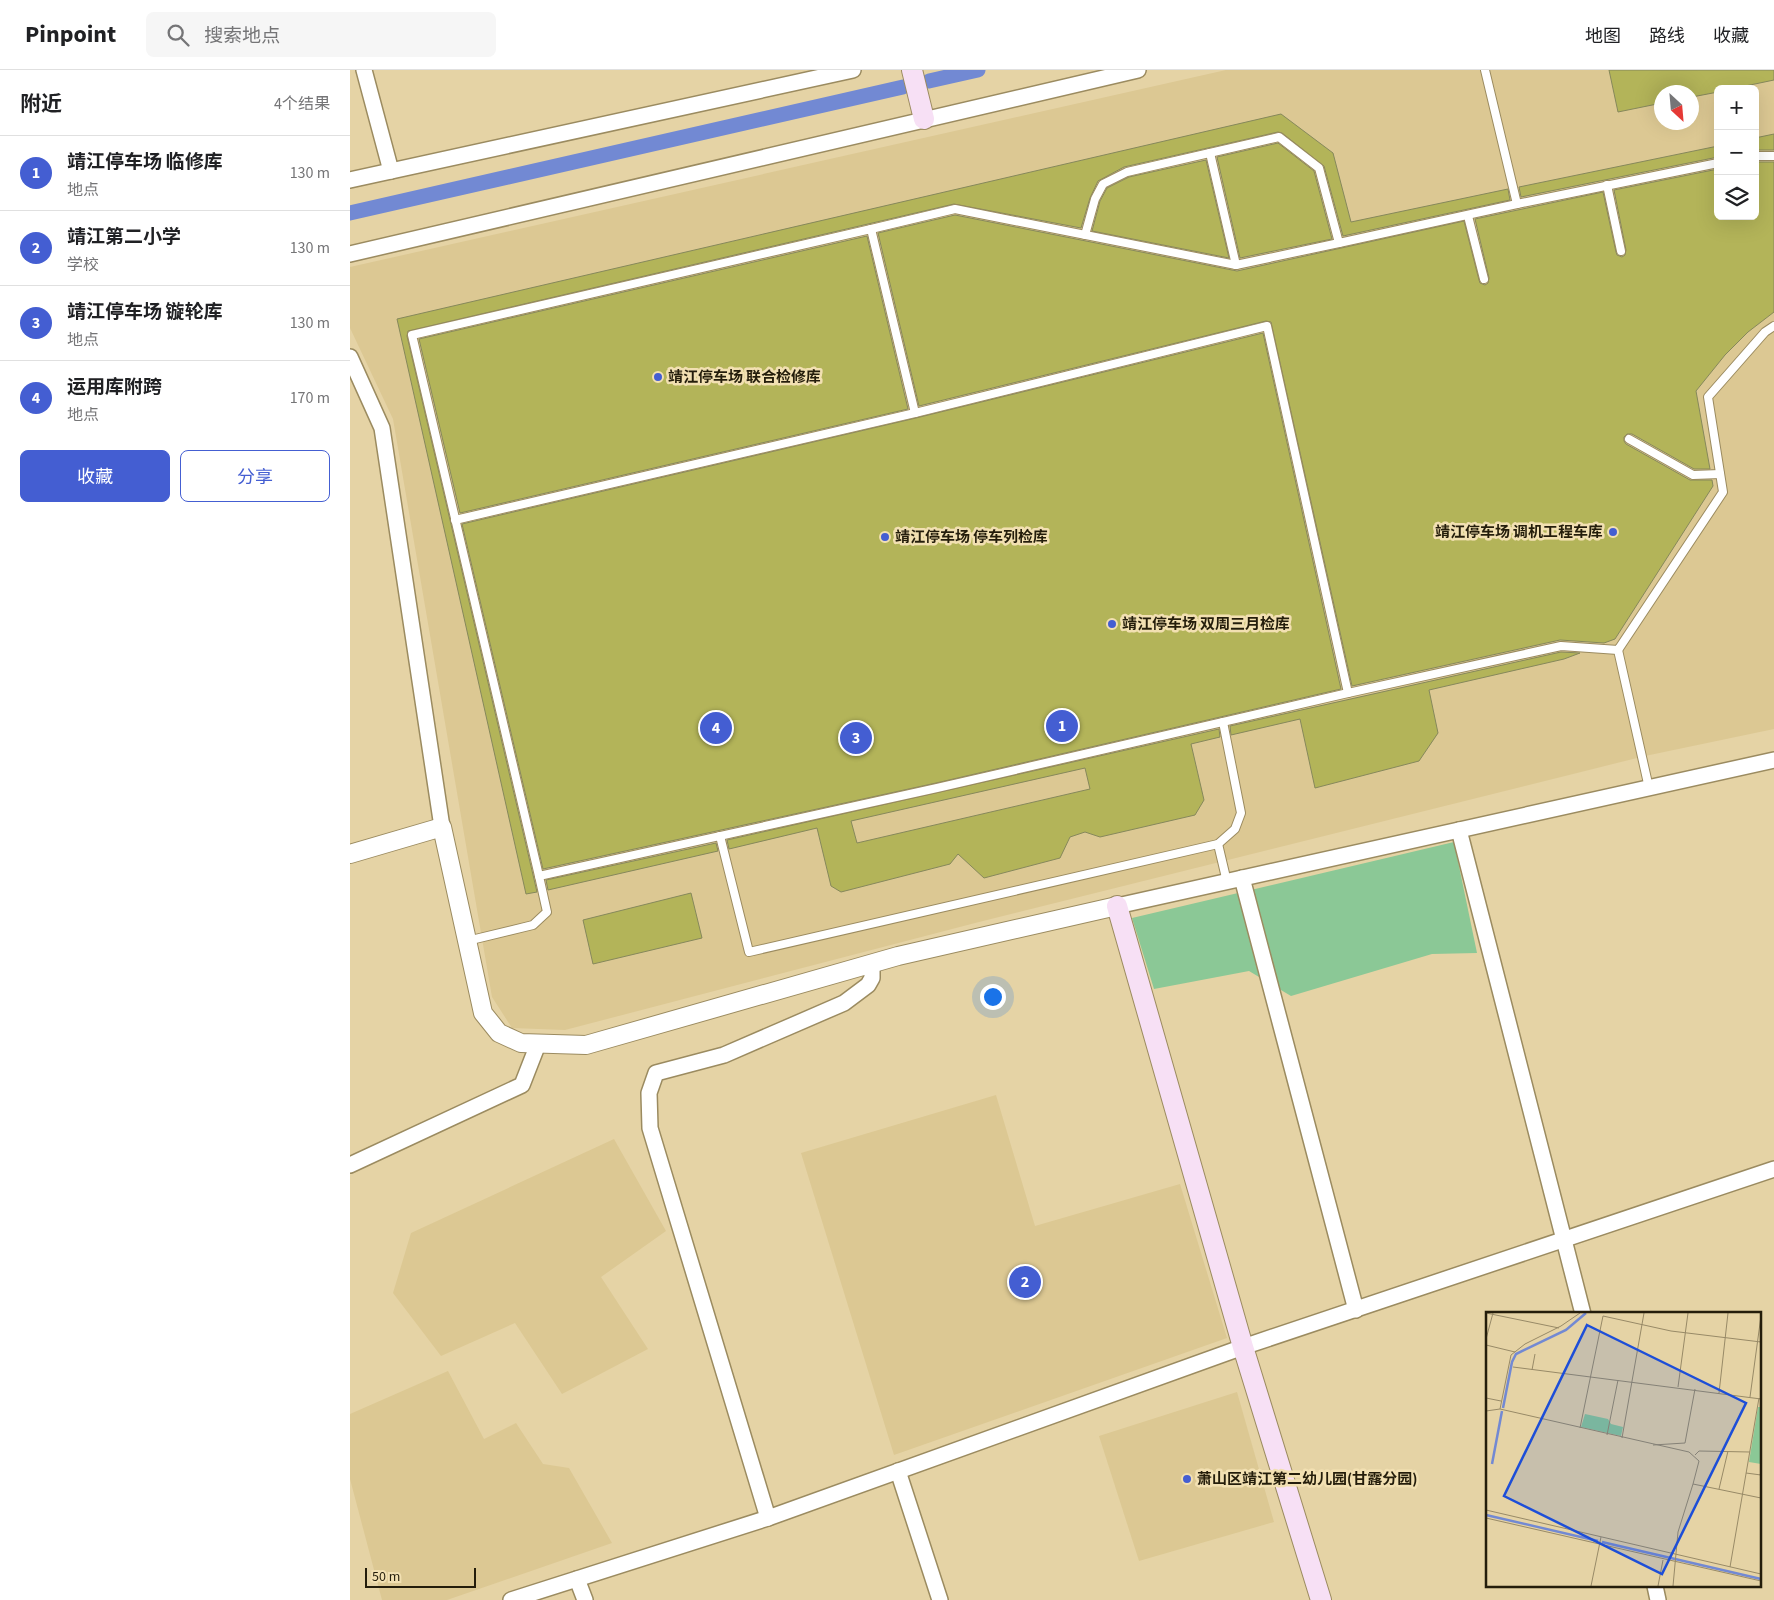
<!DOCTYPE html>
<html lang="zh">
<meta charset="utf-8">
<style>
:root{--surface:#fff;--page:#f6f6f6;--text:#202124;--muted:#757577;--line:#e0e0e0;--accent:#445ed2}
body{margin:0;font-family:"Source Sans 3","Noto Sans SC",sans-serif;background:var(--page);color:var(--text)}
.controls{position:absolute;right:15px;top:15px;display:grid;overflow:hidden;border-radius:8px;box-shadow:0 5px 20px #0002}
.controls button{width:45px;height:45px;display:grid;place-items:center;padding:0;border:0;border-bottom:1px solid var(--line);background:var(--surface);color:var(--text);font:25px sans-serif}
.compass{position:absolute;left:1304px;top:15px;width:45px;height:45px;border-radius:50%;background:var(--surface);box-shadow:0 5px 20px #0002;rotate:154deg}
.scale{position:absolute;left:15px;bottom:12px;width:111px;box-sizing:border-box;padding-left:5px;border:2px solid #241d0b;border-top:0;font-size:14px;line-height:18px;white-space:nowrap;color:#241d0b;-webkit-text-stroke:4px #f2e0b2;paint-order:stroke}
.you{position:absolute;left:642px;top:926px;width:18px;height:18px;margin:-12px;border:4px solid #fff;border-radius:50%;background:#1a73e8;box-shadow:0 0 0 8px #1a73e833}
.badge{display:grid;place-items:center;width:32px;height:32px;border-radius:50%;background:var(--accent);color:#fff;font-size:16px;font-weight:700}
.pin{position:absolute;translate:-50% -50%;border:2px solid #fff;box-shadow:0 1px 5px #0006}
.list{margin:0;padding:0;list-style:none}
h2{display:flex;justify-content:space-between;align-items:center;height:65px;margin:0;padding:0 20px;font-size:21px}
h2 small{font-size:16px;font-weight:400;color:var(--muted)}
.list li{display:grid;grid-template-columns:32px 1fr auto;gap:15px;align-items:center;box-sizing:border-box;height:75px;padding:0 20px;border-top:1px solid var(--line)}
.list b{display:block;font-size:19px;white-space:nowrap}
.list p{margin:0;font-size:16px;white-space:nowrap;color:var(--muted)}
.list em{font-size:16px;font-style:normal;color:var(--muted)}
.actions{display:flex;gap:10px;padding:15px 20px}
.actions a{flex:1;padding:11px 0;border:1px solid var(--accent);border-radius:8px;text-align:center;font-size:18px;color:var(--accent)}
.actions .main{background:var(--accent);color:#fff}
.icon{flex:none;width:28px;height:28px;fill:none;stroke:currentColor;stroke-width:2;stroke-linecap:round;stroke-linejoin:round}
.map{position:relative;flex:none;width:1424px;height:1530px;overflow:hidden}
header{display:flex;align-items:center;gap:30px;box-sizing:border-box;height:70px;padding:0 25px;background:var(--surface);border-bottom:1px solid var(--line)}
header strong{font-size:24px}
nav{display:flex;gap:28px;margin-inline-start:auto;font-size:18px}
.search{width:350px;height:45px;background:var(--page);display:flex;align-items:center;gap:12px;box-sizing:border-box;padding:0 18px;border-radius:8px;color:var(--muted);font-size:19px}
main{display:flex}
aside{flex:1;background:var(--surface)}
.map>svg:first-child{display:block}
.built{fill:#dcc893;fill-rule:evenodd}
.green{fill:#8bc896}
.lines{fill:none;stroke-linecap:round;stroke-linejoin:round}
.canal{stroke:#7289d3;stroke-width:15}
.building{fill:#b3b459;stroke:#86885b;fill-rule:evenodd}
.service-casing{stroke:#9b8b60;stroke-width:10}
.minor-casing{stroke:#9b8b60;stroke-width:18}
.tertiary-casing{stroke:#9b8b60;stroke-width:20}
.secondary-casing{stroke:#9b8b60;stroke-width:22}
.service{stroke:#fff;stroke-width:8}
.minor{stroke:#fff;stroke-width:15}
.tertiary{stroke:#fff;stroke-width:18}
.secondary{stroke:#f7e0f5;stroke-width:20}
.poi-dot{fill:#445ed2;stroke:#f2e0b2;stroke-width:2}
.labels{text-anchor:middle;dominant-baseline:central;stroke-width:5;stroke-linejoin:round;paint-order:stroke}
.poi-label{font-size:15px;font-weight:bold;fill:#241d0b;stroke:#f2e0b2;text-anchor:start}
.inset-river{fill:none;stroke:#7289d3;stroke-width:2.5}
.inset-road{fill:none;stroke:#988a67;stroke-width:1}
.view{fill:#1d4ed8;fill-opacity:0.15;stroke:#1d4ed8;stroke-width:2.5}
.inset-edge{fill:none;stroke:#241d0b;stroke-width:2.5}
</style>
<header>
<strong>Pinpoint</strong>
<div class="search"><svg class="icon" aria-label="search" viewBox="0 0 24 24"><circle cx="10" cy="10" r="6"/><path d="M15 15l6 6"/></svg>搜索地点</div>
<nav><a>地图</a><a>路线</a><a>收藏</a></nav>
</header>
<main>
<aside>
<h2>附近<small>4个结果</small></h2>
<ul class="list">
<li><span class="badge">1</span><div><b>靖江停车场 临修库</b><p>地点</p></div><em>130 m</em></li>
<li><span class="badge">2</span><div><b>靖江第二小学</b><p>学校</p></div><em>130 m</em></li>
<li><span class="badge">3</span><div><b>靖江停车场 镟轮库</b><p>地点</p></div><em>130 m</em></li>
<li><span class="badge">4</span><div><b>运用库附跨</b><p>地点</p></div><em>170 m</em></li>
</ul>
<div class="actions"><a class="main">收藏</a><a>分享</a></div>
</aside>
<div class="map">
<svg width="1424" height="1530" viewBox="0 0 1424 1530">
<rect width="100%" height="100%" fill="#e5d3a5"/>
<g class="built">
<path d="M876,0h548v659l-129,27 -666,166 -414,108 -53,-2 -20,-31 -99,-578 -43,-91v-61zM1368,19h37v127h-37zM1312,22h30v30h-30z"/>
<polygon points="646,1025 685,1156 830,1114 877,1268 544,1385 451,1083"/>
<polygon points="264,1069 316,1161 251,1207 298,1279 212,1324 165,1253 91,1286 43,1223 61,1163"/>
<polygon points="98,1301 134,1369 166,1353 193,1394 219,1398 262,1473 97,1530 32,1530 0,1409 0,1344"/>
<polygon points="887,1322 924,1452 789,1491 749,1366"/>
</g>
<polygon class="green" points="1104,772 1127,883 1082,884 941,926 899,901 804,919 782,848"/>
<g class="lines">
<g class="canal">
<polyline points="579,11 628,0"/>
<polyline points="0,143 553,17"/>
</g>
</g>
<g class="building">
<polygon points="1259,0 1424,0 1424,10 1381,19 1368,19 1368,22 1342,27 1342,22 1312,22 1312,33 1268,42"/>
<polygon points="931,44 983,83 1001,152 1158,119 1160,130 993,166 974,96 932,63 928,62 774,97 748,111 740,128 731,158 604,134 58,261 57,266 187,822 176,824 47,249"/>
<polygon points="1424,64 1424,80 1405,80 1405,68"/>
<polygon points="928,73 964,101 982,169 890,188 867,87"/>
<polygon points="1368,76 1368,87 1171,127 1169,117"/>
<polygon points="856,90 879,188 742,161 750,131 757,118 779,107"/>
<polygon points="1405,92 1424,92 1424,242 1398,262 1375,285 1346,321 1360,399 1344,399 1282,364 1277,364 1274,367 1274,371 1276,374 1340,410 1362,410 1363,416 1265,569 1254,573 1210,570 1002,616 921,252 916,251 569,336 528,163 605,145 887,201 1114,151 1129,210 1130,213 1135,215 1138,213 1139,208 1125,149 1253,122 1266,182 1267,185 1272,187 1275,185 1276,180 1264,120 1368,99 1368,146 1405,146"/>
<polygon points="517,166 558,339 110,443 69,269"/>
<polygon points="913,263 991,619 586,713 193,799 112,454 566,348"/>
<polygon points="1211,582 1230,583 1214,589 1079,620 1088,663 1069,691 965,718 950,649 881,665 880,656"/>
<path d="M869,659l1,8 -29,7 13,56 -9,15 -95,22 -15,-5 -15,5 -10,21 -76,20 -26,-24 -8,10 -109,28 -10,-6 -14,-58 -88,21 -2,-9zM735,698l5,21 -233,54 -6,-22z"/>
<polygon points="366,773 368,781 198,820 196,810"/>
<polygon points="341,823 352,868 243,894 233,850"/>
</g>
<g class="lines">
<g class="service-casing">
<g id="service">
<polyline points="1135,0 1167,134"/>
<polyline points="860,83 886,195"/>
<polyline points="1405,86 1424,86"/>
<polyline points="1257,115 1271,181"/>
<polyline points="1118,146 1134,209"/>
<polyline points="521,159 605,139 886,195 989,173"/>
<polyline points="735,165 745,129 753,114 777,102 929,67 969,98 989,173 1167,134 1368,93"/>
<polyline points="1279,369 1343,405 1370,404"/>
<polyline points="105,450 565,343 917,256 998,623"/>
<polyline points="1268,580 1299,718"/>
<polyline points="370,766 399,882 868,774 885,759 891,743 873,652"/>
<polyline points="868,774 877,812"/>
<polyline points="189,806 62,265 521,159 565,343"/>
<polyline points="117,871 183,855 197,842 189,806 587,718 998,623 1211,576 1268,580 1373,422 1358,327 1415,262 1424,256"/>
</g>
</g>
<g class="minor-casing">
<g id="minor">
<polyline points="14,0 41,101"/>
<polyline points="0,110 503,0"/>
<polyline points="0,184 788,0"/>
<polyline points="0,287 32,358 92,757"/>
<polyline points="1109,760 1233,1244"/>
<polyline points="892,808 1006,1240"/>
<polyline points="767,836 1424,690"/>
<polyline points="0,1095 172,1015 188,974"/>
<polyline points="548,1401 590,1530"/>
<polyline points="418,1448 300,1058 299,1023 306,1003 374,985 494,933 518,915 522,908 522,894"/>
<polyline points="227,1509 235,1530"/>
<polyline points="1305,1516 1308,1530"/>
<polyline points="161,1530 418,1448 893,1277 1424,1099"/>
</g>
</g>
<g class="tertiary-casing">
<polyline id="tertiary" points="0,784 92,757 133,943 149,963 171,973 236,975 548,886 767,836"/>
</g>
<g class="secondary-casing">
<g id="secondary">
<polyline points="562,0 574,49"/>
<polyline points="767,836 893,1277 971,1530"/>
</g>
</g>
<use href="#service" class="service"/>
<use href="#minor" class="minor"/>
<use href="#tertiary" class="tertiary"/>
<use href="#secondary" class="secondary"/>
</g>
<g class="poi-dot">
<circle cx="308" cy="307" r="5"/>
<circle cx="1263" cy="462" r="5"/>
<circle cx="535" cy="467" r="5"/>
<circle cx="762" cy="554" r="5"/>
<circle cx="837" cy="1409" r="5"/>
</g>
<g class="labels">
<g class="poi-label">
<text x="318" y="307">靖江停车场 联合检修库</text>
<text x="1253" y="462" text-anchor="end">靖江停车场 调机工程车库</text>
<text x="545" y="467">靖江停车场 停车列检库</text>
<text x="772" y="554">靖江停车场 双周三月检库</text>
<text x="847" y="1409">萧山区靖江第二幼儿园(甘露分园)</text>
</g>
</g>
<g transform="translate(1136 1242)">
<rect width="275" height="275" fill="#e5d3a5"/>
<path d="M272,95h3v57l-12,-2zM99,102l23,5 3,5 12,3 -2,9 -40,-9z" fill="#8bc896"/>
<path class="inset-river" d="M17,96l9,-46 4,-8 50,-24 20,-17M6,152l10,-53M0,203l112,26M116,230l159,37"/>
<path class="inset-road" d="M0,1l73,15M0,27l7,-26M0,33l29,7M27,55l248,32M46,58l3,-16M192,75l10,-74M233,81l9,-80M264,85l11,-81M0,86l15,3M14,97l11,-54 14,-11 36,-18 19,-13M0,99l14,-2 189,43 10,9 -6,23 68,14M94,116l23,-112 68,15 90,11M121,123l11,-55M136,126l22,-125M167,133l32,-2 10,-54M209,143l4,-4 51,1M260,161l15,2M233,177l9,-38M0,198l275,64M0,206l275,63M244,255l29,-169M105,274l10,-49M172,274l5,-26M187,274l5,-54 15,-48"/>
<path class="view" d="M101,13l159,78 -84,171 -158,-78z"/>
<rect width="275" height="275" class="inset-edge"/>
</g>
</svg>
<div class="controls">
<button>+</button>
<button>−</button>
<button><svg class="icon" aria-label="layers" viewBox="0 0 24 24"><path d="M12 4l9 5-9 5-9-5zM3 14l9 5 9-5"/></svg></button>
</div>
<svg class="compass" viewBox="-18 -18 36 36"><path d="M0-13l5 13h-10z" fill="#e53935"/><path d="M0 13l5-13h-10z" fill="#757577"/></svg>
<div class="scale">50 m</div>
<div class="you"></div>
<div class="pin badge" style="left:712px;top:656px">1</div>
<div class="pin badge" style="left:675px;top:1212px">2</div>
<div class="pin badge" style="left:506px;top:668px">3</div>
<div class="pin badge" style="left:366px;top:658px">4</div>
</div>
</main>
